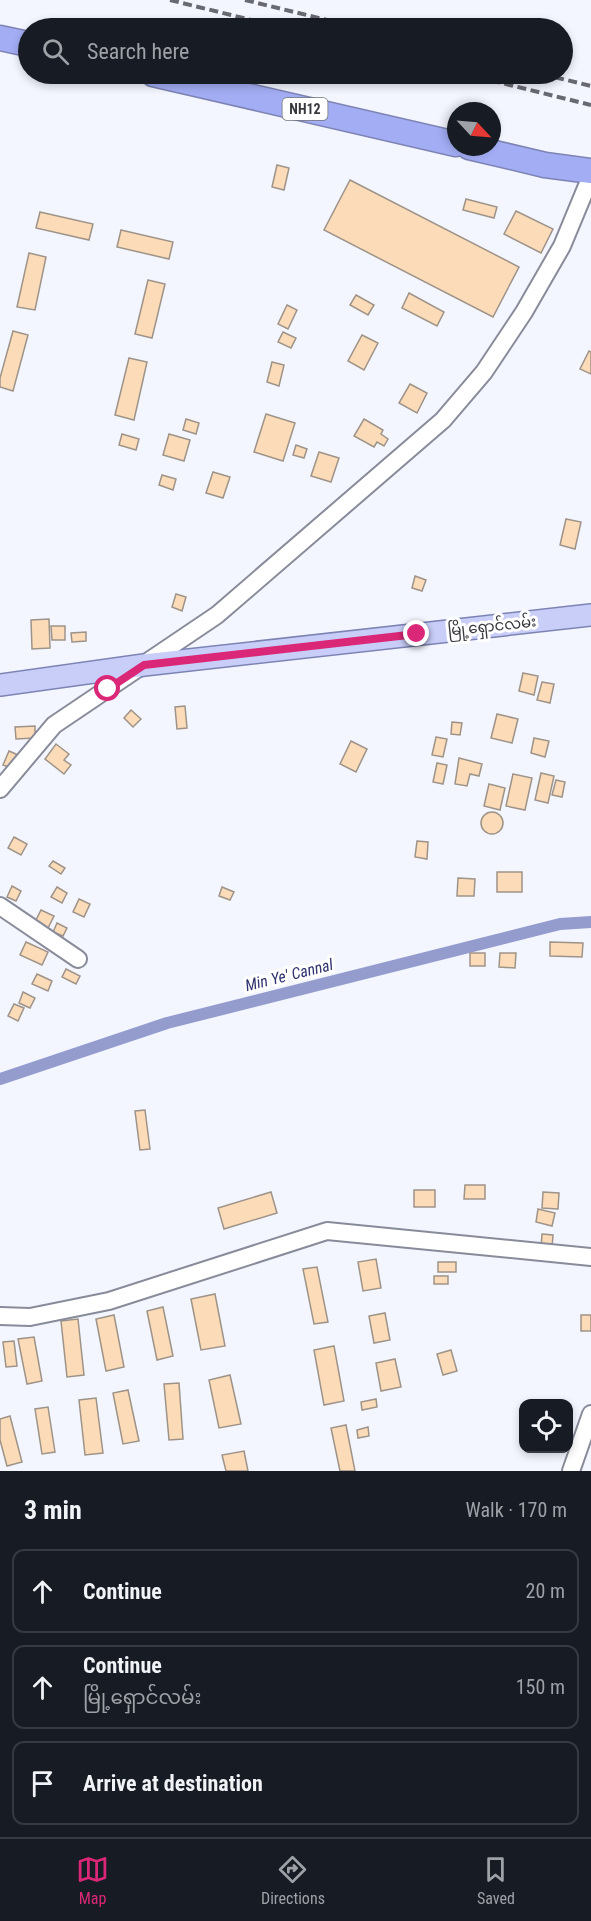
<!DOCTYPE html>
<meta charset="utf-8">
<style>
:root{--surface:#171b24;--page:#20242c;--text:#f1f3f6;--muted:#9ea1a6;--line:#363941;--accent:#db2777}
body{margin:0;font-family:"Roboto Condensed","Noto Sans Myanmar",sans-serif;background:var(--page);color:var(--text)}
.controls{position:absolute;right:18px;bottom:18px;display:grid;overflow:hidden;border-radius:12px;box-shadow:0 3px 9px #0003}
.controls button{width:54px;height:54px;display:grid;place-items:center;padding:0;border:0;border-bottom:2px solid var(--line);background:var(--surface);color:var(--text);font:30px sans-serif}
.compass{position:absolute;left:447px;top:102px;width:54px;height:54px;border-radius:50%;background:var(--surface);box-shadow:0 3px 9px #0003;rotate:116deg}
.stop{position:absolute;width:18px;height:18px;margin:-14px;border:4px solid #db2777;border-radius:50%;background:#fff}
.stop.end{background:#db2777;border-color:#fff;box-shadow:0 2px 6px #0008}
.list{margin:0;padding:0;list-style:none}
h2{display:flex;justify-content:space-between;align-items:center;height:78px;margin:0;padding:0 24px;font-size:26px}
h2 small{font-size:20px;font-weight:400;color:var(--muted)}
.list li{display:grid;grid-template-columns:39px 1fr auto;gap:18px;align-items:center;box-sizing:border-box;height:84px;margin:0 12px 12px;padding:0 12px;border:2px solid var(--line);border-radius:12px}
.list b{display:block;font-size:22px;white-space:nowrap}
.list p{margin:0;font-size:20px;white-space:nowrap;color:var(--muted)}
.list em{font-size:20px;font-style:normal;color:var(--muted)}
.icon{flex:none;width:33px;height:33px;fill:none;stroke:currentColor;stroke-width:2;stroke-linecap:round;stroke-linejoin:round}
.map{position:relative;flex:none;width:591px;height:1471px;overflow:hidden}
.search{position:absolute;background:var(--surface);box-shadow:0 3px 9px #0003;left:18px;right:18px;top:18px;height:66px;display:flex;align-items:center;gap:15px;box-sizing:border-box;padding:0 21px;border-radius:33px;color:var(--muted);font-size:22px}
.sheet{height:366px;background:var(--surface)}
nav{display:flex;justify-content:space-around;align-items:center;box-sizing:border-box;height:84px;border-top:2px solid var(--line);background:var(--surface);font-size:16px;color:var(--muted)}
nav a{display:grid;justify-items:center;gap:3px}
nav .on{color:var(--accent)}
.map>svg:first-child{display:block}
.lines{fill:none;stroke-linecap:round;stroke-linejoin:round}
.canal{stroke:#949cce;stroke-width:12}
.building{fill:#fcdcb8;stroke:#9e9388;stroke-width:1.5}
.minor-casing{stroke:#888b99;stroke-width:20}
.major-casing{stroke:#7d84b4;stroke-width:24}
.highway-casing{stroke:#7d84b4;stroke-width:27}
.minor{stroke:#fff;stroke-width:16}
.major{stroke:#c8cef8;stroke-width:21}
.highway{stroke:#a3adf4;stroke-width:24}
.rail{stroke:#696a71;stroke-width:4;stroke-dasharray:9 4.5;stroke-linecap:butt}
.route{stroke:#db2777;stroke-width:8}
.labels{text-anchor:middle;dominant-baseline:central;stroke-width:6;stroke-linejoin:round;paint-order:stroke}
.shield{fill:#fff;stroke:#737478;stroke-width:1.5}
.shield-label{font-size:14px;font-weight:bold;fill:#37383e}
.street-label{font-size:15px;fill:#37383e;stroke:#fff}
.water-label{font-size:16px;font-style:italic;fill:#2f326f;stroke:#fff}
</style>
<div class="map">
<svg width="591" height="1471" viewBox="0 0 591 1471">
<rect width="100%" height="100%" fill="#f4f6ff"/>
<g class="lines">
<polyline class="canal" points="0,1079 167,1023 560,924 591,922"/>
</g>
<g class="building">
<polygon points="277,165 289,168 284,190 272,187"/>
<polygon points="350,180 519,267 493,317 324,230"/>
<polygon points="466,199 497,207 494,218 463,210"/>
<polygon points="516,211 553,229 541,253 504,234"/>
<polygon points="40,212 93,224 89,240 36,228"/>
<polygon points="121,230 173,242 169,259 117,247"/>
<polygon points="29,253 46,257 35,310 17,307"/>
<polygon points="148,280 165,284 152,338 135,334"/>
<polygon points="409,293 444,312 437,326 402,308"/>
<polygon points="356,295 374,305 368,315 350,305"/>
<polygon points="287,305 297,310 288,329 278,324"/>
<polygon points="13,331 28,335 13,391 0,387 0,378"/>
<polygon points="283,332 296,338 291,348 278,342"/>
<polygon points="362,335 378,343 364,370 348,361"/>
<polygon points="589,351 591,352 591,374 580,369"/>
<polygon points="129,358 147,362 134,420 115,415"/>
<polygon points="272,362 284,365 279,386 267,382"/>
<polygon points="410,384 427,393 417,413 399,403"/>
<polygon points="266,414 295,423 283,461 254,452"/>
<polygon points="186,419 199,423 196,434 183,430"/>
<polygon points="364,419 383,430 381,434 388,439 384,446 377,442 374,447 354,436"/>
<polygon points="122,434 139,439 136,450 119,445"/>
<polygon points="169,434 190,440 184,461 163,455"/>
<polygon points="296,445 307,449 304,458 293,455"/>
<polygon points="319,452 339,458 331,482 311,476"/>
<polygon points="213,472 230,477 223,498 206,493"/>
<polygon points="162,475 176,479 173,490 159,485"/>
<polygon points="566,519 581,522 575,549 560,545"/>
<polygon points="415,576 426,580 422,591 412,588"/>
<polygon points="176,594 186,597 182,611 172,607"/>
<polygon points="49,619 50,648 32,649 31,620"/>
<polygon points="51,626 65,626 65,640 52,640"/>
<polygon points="86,632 86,641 72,642 71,633"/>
<polygon points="523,673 538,676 534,695 519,691"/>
<polygon points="542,682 554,684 550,703 537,700"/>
<polygon points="185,706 187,728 177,729 175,707"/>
<polygon points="131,710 141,719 133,727 124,718"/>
<polygon points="497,714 518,719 512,743 491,738"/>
<polygon points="452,722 462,723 460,735 451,734"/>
<polygon points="35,726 35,738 16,739 15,727"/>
<polygon points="436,737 447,739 443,757 432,755"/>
<polygon points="534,738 549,741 545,757 531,753"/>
<polygon points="351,741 367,749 356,772 340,764"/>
<polygon points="56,744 69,754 64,760 71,765 64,774 45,759"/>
<polygon points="9,751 18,755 12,768 3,765"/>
<polygon points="459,758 482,764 479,776 470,774 467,786 455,784"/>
<polygon points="437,763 447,765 443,784 433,782"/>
<polygon points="541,773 554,776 548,803 535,800"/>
<polygon points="513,774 532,778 525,810 506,806"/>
<polygon points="556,780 565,782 562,797 552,795"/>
<polygon points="489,784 505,788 500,810 484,806"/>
<circle cx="492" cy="823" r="11"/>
<polygon points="14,837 27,844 21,855 8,848"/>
<polygon points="417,841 428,842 427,859 415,857"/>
<polygon points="53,861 65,868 61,874 49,866"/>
<rect x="497" y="872" width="25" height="20"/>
<polygon points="458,878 475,879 474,896 457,896"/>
<polygon points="12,886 21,891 16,901 7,897"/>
<polygon points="57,887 67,893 62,903 51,897"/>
<polygon points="222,887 234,892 230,900 219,896"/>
<polygon points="79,899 90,904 84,917 73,912"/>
<polygon points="41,910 54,916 48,928 35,922"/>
<polygon points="57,923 67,928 63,936 53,932"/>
<polygon points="26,942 48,952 42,965 20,955"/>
<polygon points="550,942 583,943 582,957 550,956"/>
<rect x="470" y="953" width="15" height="13"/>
<polygon points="500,953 516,953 515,968 499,967"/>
<polygon points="66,969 80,976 76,984 62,977"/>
<polygon points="37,974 52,981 48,991 32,984"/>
<polygon points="23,992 35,998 30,1008 19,1003"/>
<polygon points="14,1004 24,1008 18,1021 8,1016"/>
<polygon points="145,1110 150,1149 140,1150 135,1111"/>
<polygon points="465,1185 485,1185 485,1199 464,1199"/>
<rect x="414" y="1190" width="21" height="17"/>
<polygon points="271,1192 277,1213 224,1229 218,1208"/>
<polygon points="543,1192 559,1193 558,1209 542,1208"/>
<polygon points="538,1209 555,1213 552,1226 536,1222"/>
<polygon points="542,1234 553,1235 552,1248 541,1247"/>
<polygon points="376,1259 381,1288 363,1291 358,1262"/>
<rect x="438" y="1262" width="18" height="10"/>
<polygon points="317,1267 328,1322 314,1324 303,1269"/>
<rect x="434" y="1276" width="14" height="8"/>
<polygon points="215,1294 225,1346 201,1350 191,1299"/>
<polygon points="163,1307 173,1356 157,1360 147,1311"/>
<polygon points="385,1313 390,1340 374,1343 369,1316"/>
<polygon points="114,1315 124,1367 106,1371 96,1319"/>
<rect x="581" y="1315" width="10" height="16"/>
<polygon points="78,1319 84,1375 67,1377 61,1321"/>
<polygon points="34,1337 42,1381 27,1384 18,1339"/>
<polygon points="14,1341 17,1366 6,1367 3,1342"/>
<polygon points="334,1346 344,1401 324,1405 314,1350"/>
<polygon points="451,1350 457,1371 443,1375 437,1354"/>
<polygon points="395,1359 401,1387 381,1391 376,1363"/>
<polygon points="230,1375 241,1424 219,1428 209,1380"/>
<polygon points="179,1383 183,1439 169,1440 164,1384"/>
<polygon points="128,1390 139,1441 123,1444 113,1393"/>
<polygon points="96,1398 103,1453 85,1455 79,1400"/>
<polygon points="376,1399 377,1407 362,1410 361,1402"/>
<polygon points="48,1407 55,1452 42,1454 35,1409"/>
<polygon points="10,1416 22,1462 7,1466 0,1440 0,1419"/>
<polygon points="346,1425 355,1471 340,1471 331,1428"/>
<polygon points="368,1427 369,1436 358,1438 357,1430"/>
<polygon points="244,1451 248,1471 226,1471 222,1455"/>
</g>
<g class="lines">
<g class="minor-casing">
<g id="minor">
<polyline points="0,789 54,725 217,615 443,420 484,372 524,312 562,246 591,176"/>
<polyline points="0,906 78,959"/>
<polyline points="0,1316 30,1317 109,1301 327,1231 591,1257"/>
<polyline points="571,1471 591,1414"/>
</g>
</g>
<g class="major-casing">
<polyline id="major" points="0,685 144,665 591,615"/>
</g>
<g class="highway-casing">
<g id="highway">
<polyline points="0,38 28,44"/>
<polyline points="153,74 456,144"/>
<polyline points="469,147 545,165 591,171"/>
</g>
</g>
<use href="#minor" class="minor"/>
<use href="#major" class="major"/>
<use href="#highway" class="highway"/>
<g class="rail">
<polyline points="170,0 284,28"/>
<polyline points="245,0 360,28"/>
<polyline points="465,74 591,105"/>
<polyline points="542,74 591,86"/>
</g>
</g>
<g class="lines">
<polyline class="route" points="108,689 144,665 417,634"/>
</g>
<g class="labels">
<rect class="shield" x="282.5" y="98" width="45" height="22" rx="4.5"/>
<g class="shield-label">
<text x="305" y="109">NH12</text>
</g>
<g class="street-label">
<text transform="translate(492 626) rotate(-6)">မြို့ရှောင်လမ်း</text>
</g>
<g class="water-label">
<text transform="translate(289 975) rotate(-14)">Min Ye' Cannal</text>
</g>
</g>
</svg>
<div class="controls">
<button><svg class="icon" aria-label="locate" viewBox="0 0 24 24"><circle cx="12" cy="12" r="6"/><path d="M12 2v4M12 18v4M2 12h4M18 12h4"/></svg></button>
</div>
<svg class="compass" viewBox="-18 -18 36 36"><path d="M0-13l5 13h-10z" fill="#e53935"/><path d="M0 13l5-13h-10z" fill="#9ea1a6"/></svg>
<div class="stop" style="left:108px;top:689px"></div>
<div class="stop end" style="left:417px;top:634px"></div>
<div class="search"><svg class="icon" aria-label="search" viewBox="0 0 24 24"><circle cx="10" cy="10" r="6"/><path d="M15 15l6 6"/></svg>Search here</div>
</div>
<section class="sheet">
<h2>3 min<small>Walk · 170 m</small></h2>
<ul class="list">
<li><svg class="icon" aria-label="ahead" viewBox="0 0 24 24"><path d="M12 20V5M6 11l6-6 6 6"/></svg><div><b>Continue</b></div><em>20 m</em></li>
<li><svg class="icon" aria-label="ahead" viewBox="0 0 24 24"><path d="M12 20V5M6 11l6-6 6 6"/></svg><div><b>Continue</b><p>မြို့ရှောင်လမ်း</p></div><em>150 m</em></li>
<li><svg class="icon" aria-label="arrive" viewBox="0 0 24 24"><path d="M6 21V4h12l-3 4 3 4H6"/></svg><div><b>Arrive at destination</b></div></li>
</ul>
</section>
<nav>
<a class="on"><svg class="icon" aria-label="map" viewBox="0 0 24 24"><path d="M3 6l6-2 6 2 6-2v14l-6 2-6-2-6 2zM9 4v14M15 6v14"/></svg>Map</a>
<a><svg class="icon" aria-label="directions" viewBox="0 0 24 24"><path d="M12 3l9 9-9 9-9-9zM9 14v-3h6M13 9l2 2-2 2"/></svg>Directions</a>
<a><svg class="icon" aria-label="saved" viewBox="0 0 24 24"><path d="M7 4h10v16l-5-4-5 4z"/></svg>Saved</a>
</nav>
